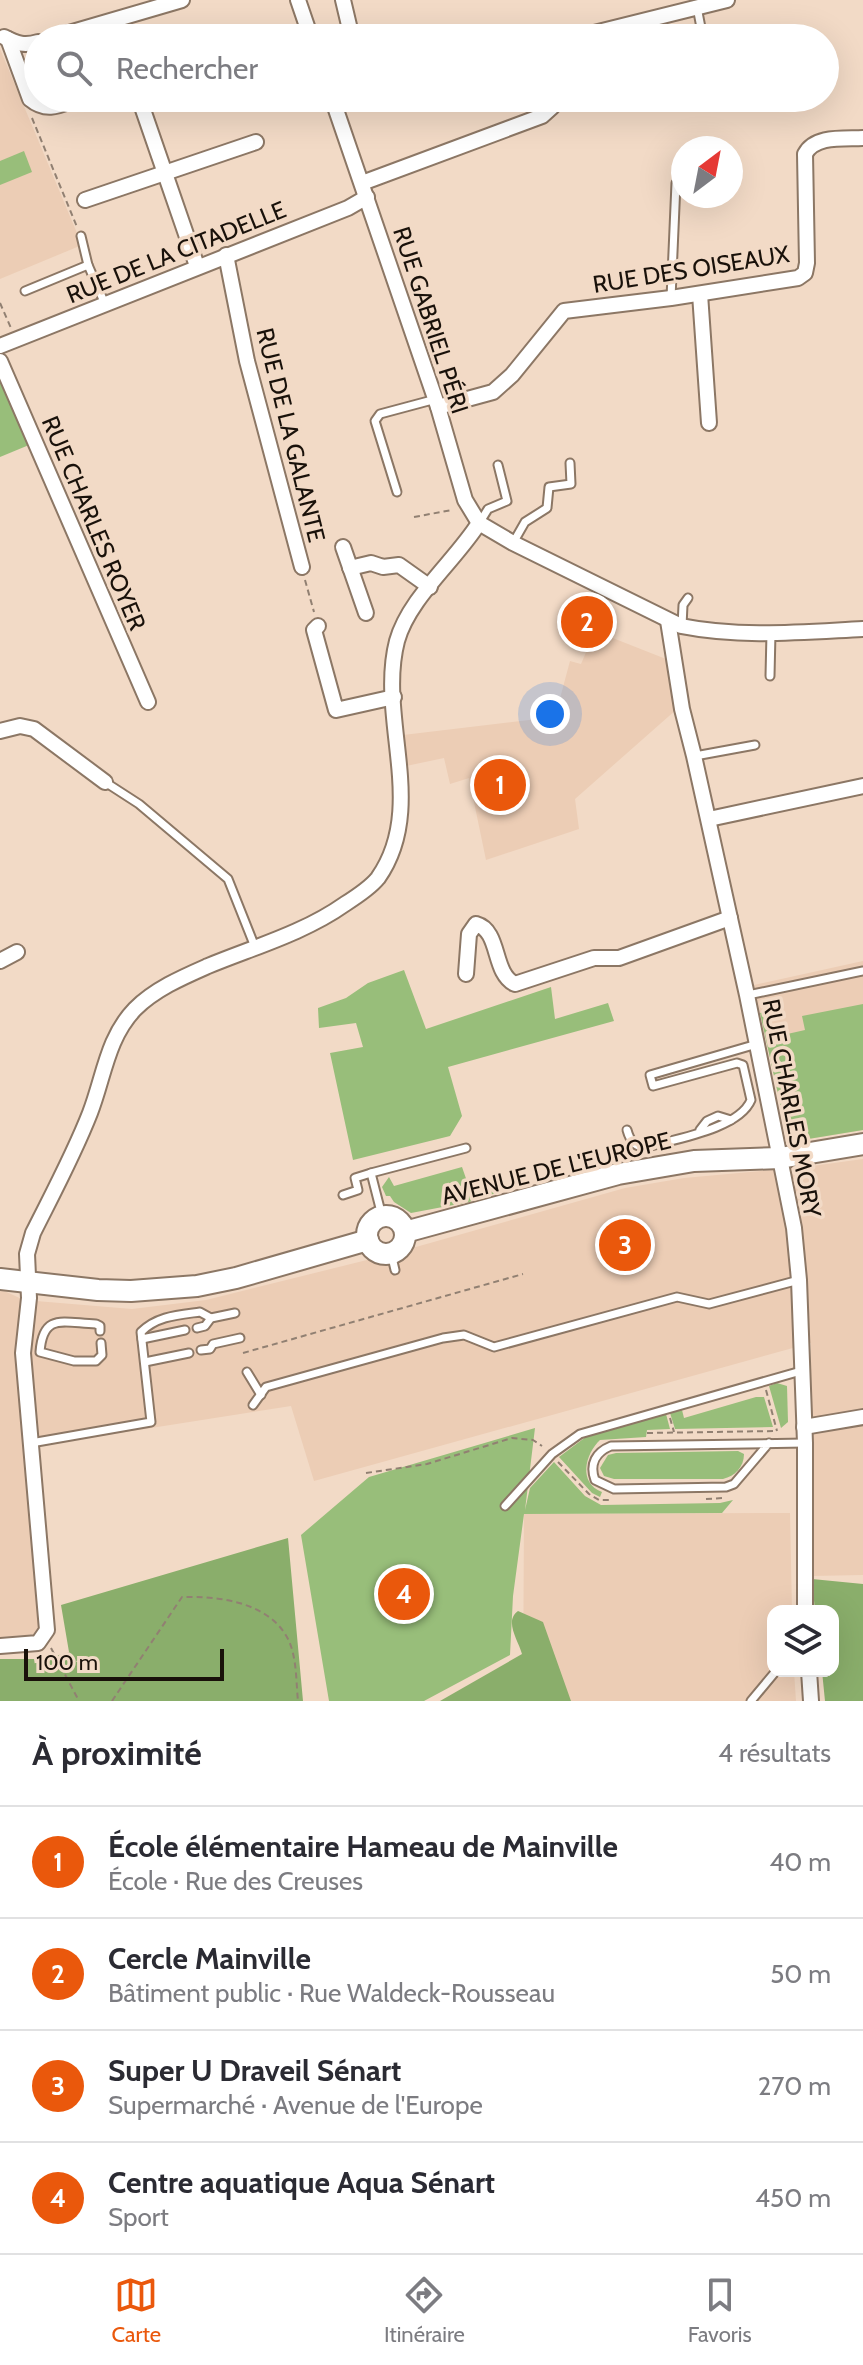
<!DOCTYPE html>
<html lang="fr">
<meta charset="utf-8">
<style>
:root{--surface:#fff;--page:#f2f2f3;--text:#2b2b33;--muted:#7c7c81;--line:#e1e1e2;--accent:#ea580c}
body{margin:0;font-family:Cabin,sans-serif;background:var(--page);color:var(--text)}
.controls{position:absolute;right:24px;bottom:24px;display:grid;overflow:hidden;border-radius:16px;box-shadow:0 8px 32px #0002}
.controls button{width:72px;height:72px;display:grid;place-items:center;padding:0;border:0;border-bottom:2px solid var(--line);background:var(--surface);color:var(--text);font:40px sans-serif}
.compass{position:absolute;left:671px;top:136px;width:72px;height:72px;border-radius:50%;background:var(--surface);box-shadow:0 8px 32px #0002;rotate:32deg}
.scale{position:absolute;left:24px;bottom:20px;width:200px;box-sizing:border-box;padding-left:8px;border:4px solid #19110a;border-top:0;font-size:22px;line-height:28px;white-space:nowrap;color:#19110a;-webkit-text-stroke:6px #f2dac6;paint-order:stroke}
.you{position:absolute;left:550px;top:714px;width:28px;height:28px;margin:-20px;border:6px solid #fff;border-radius:50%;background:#1a73e8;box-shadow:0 0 0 12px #1a73e833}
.badge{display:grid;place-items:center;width:52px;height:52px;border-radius:50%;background:var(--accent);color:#fff;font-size:26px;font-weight:700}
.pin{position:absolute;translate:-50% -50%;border:4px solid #fff;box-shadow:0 2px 8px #0006}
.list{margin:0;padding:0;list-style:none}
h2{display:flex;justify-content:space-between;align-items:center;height:104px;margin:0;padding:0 32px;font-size:34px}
h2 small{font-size:26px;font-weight:400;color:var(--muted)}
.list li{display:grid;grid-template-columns:52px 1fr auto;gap:24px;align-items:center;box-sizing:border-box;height:112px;padding:0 32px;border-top:2px solid var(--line)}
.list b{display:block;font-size:30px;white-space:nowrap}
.list p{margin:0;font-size:26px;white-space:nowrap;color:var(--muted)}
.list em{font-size:26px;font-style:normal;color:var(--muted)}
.icon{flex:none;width:44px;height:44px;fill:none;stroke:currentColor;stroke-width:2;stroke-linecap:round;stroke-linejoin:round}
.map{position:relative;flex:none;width:863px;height:1701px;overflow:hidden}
.search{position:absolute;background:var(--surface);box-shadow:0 8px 32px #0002;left:24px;right:24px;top:24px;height:88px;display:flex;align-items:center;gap:20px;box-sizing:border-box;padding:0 28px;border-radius:44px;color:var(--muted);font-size:30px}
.sheet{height:552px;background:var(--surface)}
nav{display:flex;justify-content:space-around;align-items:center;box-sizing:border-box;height:112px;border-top:2px solid var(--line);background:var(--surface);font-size:22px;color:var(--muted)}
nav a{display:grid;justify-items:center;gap:4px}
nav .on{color:var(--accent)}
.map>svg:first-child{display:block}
.built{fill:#eccdb5}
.green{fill:#98be7a}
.forest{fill:#8aae6b}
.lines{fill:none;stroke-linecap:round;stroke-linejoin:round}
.lane-casing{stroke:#8c7765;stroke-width:11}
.street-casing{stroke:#8c7765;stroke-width:18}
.secondary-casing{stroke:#8c7765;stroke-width:24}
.path{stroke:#918072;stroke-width:2;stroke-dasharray:6 4;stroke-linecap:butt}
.lane{stroke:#fff;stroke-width:7}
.street{stroke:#fff;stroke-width:14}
.secondary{stroke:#fff;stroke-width:20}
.labels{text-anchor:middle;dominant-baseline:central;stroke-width:7;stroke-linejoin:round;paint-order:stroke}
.street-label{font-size:24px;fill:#19110a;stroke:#f2dac6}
</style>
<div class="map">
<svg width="863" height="1701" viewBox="0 0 863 1701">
<rect width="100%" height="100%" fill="#f2dac6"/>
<g class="built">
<polygon points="0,49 82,245 0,279"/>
<polygon points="595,631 666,659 677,709 575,799 579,829 486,860 469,778 450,784 444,758 406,766 403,735 555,717 570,661 581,664"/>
<polygon points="863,961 863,1130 796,1141 786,1130 754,985"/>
<polygon points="863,1159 863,1575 811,1576 811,1343 314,1481 291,1406 24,1448 39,1634 0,1637 0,1289 24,1300 132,1309 206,1300 391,1254 625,1188 684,1178 805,1167"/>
<polygon points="790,1513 792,1611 773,1611 773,1671 794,1671 796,1701 523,1701 524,1514"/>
</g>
<g class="green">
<polygon points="24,151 32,172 0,185 0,161"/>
<polygon points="0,379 29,445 0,457"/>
<polygon points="404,970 426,1029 551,987 555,1019 608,1003 614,1021 448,1067 462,1116 450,1136 353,1160 330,1053 363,1047 356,1023 319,1028 318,1008 346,998 368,983"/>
<polygon points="863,1004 863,1130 796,1141 786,1130 760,1013 768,1011 774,1037 805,1030 802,1016"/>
<polygon points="462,1167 470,1190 502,1182 505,1190 469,1202 411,1213 394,1202 390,1196 386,1196 382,1187 389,1177 394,1186"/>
<polygon points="777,1383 787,1386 788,1422 781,1428 769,1386"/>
<polygon points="756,1397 764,1397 773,1427 675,1429 670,1413 682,1410 684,1418"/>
<path d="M666,1414l4,15 -23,1 -1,7 -46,3c-15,14 -22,43 2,52l-2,5 -8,-4 -33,-36 28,-21z"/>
<polygon points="535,1428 525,1510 530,1488 554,1462 585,1496 601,1505 720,1503 733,1500 722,1513 524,1514 513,1596 510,1655 424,1701 329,1701 301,1535 369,1477"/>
<path d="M738,1451l6,3c0,13 -9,22 -21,25h-109l-10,-3 -4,-8 8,-13 8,-2z"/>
</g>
<g class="forest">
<polygon points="288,1538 303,1701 0,1701 0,1659 46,1659 69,1652 61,1605"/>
<polygon points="812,1579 863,1584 863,1701 825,1701 822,1671 833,1671 833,1611 815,1611"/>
<path d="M518,1611l25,11 28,79h-131l82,-47c-4,-14 -18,-33 -4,-43z"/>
</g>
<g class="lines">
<g class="lane-casing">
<g id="lane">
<polyline points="697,7 703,38"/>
<polyline points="81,236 88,265"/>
<polyline points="25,291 88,265 105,304"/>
<polyline points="671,298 676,183"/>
<polyline points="397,492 375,421 380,414 436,399"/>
<polyline points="480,522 488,509 507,501 498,465"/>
<polyline points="513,543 525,522 547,508 549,487 571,484 570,463"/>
<polyline points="682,626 683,605 688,598"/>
<polyline points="770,676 771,633"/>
<polyline points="695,756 755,745"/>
<polyline points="105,782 139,804 228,879 255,947"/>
<polyline points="748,995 863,971"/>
<path d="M627,1130c3,11 8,18 20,17 28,-8 92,-18 104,-47l-8,-35 -6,-2 -84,23 -3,-11 107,-31"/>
<polyline points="700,1130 707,1121 718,1116 731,1120"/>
<polyline points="343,1195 358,1190 355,1178 371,1173"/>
<polyline points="382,1216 371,1173 466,1148"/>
<polyline points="391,1253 395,1270"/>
<polyline points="197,1328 205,1326 211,1318 235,1313"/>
<path d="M100,1331v-5l-4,-2c-32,-1 -53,-12 -56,28l34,9h22l6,-6 -1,-12"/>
<polyline points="142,1339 185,1330"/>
<polyline points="201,1350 210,1349 213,1344 240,1338"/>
<polyline points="145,1362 189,1353"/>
<polyline points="247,1372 261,1395"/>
<polyline points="253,1405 266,1387 443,1338 464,1335 494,1347 677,1297 709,1304 799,1280"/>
<path d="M31,1443l120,-21 -10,-90c16,-16 37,-17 59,-20l11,6"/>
<path d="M769,1443l-35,41 -8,3 -112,2 -19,-9c-6,-16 1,-28 16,-34l194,-3"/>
<polyline points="505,1506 552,1454 580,1434 801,1371"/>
<polyline points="751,1701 776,1671"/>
</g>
</g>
<g class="street-casing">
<g id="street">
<polyline points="298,0 311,38"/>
<polyline points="343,0 352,38"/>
<path d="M4,37c13,7 21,9 34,5"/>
<polyline points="52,38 182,0"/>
<polyline points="574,38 727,0"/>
<path d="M8,39l22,60c17,14 30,6 49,-1"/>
<polyline points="139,98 197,266"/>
<path d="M332,98l106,309 27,93 14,23 34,20 168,83c60,12 122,6 182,3"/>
<polyline points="362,183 542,116 552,107 554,98"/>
<polyline points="85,200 256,142"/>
<polyline points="226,255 247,361 302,567"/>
<polyline points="700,294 709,423"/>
<polyline points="0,346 348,208 367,197"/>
<polyline points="0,361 148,702"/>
<path d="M438,407l55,-15 19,-17 52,-64 107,-13 127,-20 7,-5 2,-10 -2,-109c10,-19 39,-15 58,-16"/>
<polyline points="343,547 366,613"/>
<polyline points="350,568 371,563 383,567 399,565 430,587"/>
<polyline points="668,621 682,709 694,756 747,995 794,1228 799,1280 805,1443 805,1611"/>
<polyline points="318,626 314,630 336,710 394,697"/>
<polyline points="0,731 20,726 34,729 105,782"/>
<polyline points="709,819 863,786"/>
<polyline points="0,961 17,952"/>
<path d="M466,974l3,-40 7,-10c25,7 16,49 39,60l79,-26h25l111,-40"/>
<polyline points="804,1427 863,1417"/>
<path d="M0,1646l38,-3 9,-13 -24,-277 6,-55 -2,-44 6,-21c20,-40 41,-79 57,-120 14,-36 17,-75 45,-104 20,-20 48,-32 73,-43 46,-19 96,-33 137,-62 11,-7 25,-16 33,-26 50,-71 -1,-160 19,-237 12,-43 58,-80 82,-118"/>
<polyline points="809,1671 811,1701"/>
</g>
</g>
<g class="secondary-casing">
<g id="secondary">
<circle cx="386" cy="1235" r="19"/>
<polyline points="405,1232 618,1174 694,1161 780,1158 863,1144"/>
<polyline points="0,1279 98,1290 131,1291 197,1286 236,1278 368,1240"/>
</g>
</g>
<g class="path">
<polyline points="32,118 77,227"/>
<polyline points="0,303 11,328"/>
<polyline points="414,517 452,510"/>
<polyline points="305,580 314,612"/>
<polyline points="243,1353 523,1274"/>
<polyline points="766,1390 777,1431"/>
<polyline points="670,1418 674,1432"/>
<polyline points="647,1433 777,1431"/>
<polyline points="558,1462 589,1494 599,1500 612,1500"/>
<polyline points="366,1473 427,1464 512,1438 533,1440 542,1446"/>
<polyline points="706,1499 724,1498"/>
<polyline points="51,1648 79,1701"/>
<path d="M112,1701l70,-104c37,-1 87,5 106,42 9,18 8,43 10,62"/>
</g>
<use href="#lane" class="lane"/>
<use href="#street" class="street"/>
<use href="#secondary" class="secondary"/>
</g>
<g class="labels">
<g class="street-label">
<text transform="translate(176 252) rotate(-22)">RUE DE LA CITADELLE</text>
<text transform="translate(691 269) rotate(-9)">RUE DES OISEAUX</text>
<text transform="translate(431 320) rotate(72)">RUE GABRIEL PÉRI</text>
<text transform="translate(291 435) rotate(76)">RUE DE LA GALANTE</text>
<text transform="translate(94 523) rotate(67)">RUE CHARLES ROYER</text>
<text transform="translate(792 1108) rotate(79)">RUE CHARLES MORY</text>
<text transform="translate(556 1168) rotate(-14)">AVENUE DE L'EUROPE</text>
</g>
</g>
</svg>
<div class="controls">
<button><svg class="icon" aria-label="layers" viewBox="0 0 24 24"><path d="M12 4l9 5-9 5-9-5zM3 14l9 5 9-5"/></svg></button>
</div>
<svg class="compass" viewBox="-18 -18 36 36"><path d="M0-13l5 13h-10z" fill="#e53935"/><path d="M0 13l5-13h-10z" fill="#7c7c81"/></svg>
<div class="scale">100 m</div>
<div class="you"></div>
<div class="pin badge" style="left:500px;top:785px">1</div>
<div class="pin badge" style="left:587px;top:622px">2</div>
<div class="pin badge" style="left:625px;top:1245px">3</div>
<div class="pin badge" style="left:404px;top:1594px">4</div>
<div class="search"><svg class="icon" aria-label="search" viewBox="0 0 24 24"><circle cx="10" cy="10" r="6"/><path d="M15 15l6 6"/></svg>Rechercher</div>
</div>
<section class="sheet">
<h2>À proximité<small>4 résultats</small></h2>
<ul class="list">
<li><span class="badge">1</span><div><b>École élémentaire Hameau de Mainville</b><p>École · Rue des Creuses</p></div><em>40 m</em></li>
<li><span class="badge">2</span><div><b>Cercle Mainville</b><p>Bâtiment public · Rue Waldeck-Rousseau</p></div><em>50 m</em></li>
<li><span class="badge">3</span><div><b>Super U Draveil Sénart</b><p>Supermarché · Avenue de l'Europe</p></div><em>270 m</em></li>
<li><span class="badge">4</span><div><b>Centre aquatique Aqua Sénart</b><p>Sport</p></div><em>450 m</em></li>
</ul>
</section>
<nav>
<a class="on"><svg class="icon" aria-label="map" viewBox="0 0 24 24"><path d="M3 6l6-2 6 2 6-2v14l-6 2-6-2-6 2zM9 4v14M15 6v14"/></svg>Carte</a>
<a><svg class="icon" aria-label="directions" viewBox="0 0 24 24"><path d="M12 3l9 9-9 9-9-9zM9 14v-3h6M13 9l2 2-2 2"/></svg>Itinéraire</a>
<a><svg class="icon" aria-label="saved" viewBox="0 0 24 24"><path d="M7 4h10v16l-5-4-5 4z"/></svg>Favoris</a>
</nav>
